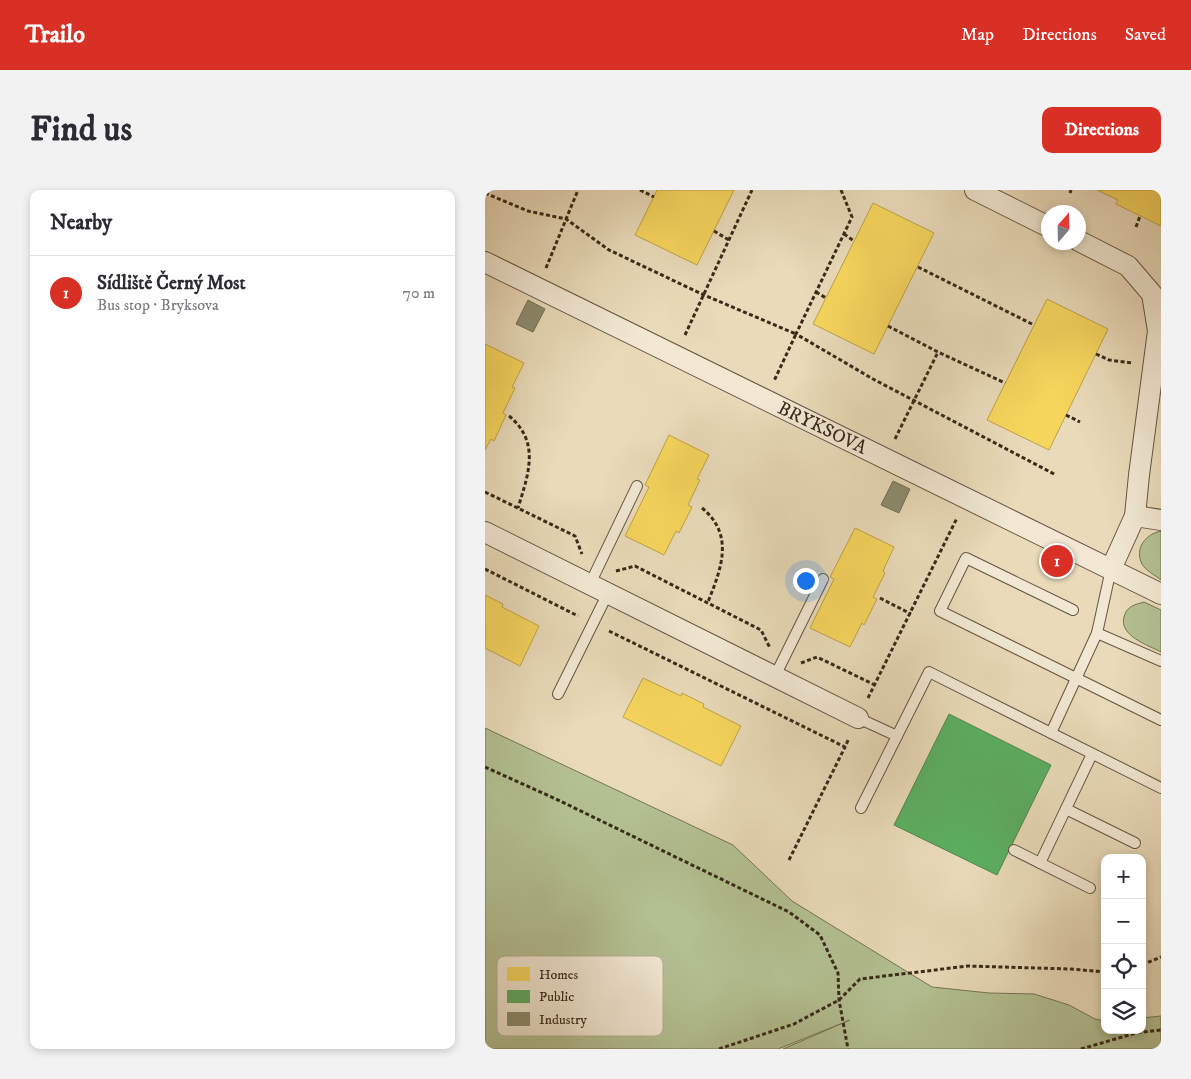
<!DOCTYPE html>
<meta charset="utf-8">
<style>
:root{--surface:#fff;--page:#f2f2f3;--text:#2b2b33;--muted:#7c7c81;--line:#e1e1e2;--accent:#d93025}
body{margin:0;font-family:"IM FELL DW Pica",serif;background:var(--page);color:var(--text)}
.controls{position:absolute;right:15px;bottom:15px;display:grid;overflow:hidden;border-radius:10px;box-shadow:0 2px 8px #0003}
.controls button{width:45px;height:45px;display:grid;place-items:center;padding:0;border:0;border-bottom:1px solid var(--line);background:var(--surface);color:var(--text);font:25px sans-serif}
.compass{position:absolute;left:556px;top:15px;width:45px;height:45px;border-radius:50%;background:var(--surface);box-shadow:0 2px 8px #0003;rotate:20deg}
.you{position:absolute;left:320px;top:390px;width:18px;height:18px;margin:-12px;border:4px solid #fff;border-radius:50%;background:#1a73e8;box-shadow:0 0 0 8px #1a73e833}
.badge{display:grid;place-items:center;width:32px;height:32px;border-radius:50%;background:var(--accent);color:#fff;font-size:16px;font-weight:700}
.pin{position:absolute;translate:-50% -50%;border:2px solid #fff;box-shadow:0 1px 5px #0006}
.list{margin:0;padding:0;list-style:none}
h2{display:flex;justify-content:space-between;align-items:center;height:65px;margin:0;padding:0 20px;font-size:21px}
h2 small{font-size:16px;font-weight:400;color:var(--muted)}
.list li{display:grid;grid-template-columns:32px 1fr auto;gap:15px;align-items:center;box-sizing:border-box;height:75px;padding:0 20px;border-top:1px solid var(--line)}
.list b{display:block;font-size:19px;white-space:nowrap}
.list p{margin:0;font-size:16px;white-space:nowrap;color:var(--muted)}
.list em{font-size:16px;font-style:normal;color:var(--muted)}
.icon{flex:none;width:28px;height:28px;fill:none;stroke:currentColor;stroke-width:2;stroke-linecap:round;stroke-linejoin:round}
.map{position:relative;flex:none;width:676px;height:859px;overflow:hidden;border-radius:10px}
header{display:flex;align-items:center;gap:30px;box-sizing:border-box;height:70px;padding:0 25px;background:var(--accent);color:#fff}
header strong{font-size:24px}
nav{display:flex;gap:28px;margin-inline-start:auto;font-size:18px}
.intro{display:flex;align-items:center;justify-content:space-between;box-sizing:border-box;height:120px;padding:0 30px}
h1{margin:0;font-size:35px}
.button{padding:12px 22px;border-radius:10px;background:var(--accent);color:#fff;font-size:18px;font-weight:700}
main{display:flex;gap:30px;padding:0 30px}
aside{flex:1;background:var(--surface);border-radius:10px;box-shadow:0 2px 8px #0003}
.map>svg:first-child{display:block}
.green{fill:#b3c092;stroke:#757556}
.homes{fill:#f6d55c;stroke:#bda248}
.public{fill:#5aae61;stroke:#50864b}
.industry{fill:#8c8c6e;stroke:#726f54}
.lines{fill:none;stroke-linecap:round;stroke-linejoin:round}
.lane-casing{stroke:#645641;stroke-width:12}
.street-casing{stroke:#645641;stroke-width:22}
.path{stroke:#372a19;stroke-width:3;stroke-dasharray:4 2.5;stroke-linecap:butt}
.lane{stroke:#f1e7d2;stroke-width:10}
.street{stroke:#f1e7d2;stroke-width:20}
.labels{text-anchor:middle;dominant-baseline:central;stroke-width:5;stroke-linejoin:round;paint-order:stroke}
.street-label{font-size:19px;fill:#372a19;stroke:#f1e7d2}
.key{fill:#f1e7d2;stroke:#b9ae9a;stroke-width:1}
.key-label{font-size:14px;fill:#372a19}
</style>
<header>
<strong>Trailo</strong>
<nav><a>Map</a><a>Directions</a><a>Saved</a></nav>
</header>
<div class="intro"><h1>Find us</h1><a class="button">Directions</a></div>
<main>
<aside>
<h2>Nearby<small></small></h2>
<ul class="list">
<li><span class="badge">1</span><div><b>Sídliště Černý Most</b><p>Bus stop · Bryksova</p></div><em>70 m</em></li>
</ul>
</aside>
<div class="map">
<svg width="676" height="859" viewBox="0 0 676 859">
<rect width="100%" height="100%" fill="#e9dab9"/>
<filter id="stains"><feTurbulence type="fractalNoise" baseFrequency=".004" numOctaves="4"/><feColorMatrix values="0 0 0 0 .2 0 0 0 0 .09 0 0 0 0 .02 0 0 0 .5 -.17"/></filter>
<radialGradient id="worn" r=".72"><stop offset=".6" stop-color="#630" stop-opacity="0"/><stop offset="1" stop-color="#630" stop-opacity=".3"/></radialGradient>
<g class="green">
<path d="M676,341v49c-6,-5 -15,-9 -19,-16 -8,-16 4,-30 19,-33z"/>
<path d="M659,412l17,8v42c-13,-7 -42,-16 -37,-35 3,-11 10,-12 20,-15z"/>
<polygon points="0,538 248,655 307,711 447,797 504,803 549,804 584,815 610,829 620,831 620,840 657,840 657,828 676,826 676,859 298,859 365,830 293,859 0,859"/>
</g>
<g class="homes">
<polygon points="172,0 249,0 212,75 150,45"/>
<polygon points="612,0 676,0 676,36 631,14 633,10"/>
<polygon points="388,13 449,43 389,164 328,134"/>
<polygon points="562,109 623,139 564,260 502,230"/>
<polygon points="0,154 39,173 27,197 30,198 18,223 21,225 9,251 6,249 0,260"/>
<polygon points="184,245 224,265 212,289 215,290 203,315 207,317 194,343 191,341 179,365 140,346 164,297 160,295"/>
<polygon points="370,338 409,357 398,381 400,383 388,407 392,409 379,435 377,433 365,457 325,438 349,389 345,387"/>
<polygon points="0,405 18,414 17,417 54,436 35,476 0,458"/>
<polygon points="158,488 196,506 197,503 219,514 218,517 256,536 236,576 138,527"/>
</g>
<polygon class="public" points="464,524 566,575 512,685 409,635"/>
<g class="industry">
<polygon points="43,110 60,119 48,142 31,134"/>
<polygon points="408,291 425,299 414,323 396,315"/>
</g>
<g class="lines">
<g class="lane-casing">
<g id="lane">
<polyline points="105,394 152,296"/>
<polyline points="588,420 481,368 455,421 676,530"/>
<polyline points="612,443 676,471"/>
<polyline points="290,486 338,389"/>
<polyline points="73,504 123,403"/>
<polyline points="373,528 412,546"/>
<polyline points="566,543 612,443 626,379"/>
<polyline points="376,618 444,482 676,598"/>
<polyline points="581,619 650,653"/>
<polyline points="529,660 605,698"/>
<polyline points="555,673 607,564"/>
</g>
</g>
<g class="street-casing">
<g id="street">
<polyline points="490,0 564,37"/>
<polyline points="594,51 643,76 667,104 673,141 654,285 650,326 626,379"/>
<path id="s1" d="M0,72l676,332"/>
<polyline points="650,326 676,330"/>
<polyline points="0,342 373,528"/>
</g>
</g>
<g class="path">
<polyline points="155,0 169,7"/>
<polyline points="356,0 367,27 311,144 388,189 571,285"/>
<polyline points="0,3 43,21 81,29 124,60 219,105 311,144 289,191"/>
<polyline points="585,3 586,0"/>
<polyline points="651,37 655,26"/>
<polyline points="229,41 244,50"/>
<polyline points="359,44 369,51"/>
<polyline points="433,77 549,135"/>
<polyline points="61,78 93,0"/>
<polyline points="331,102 341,108"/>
<polyline points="403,136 453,162 520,193"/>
<polyline points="200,145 267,0"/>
<polyline points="611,164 624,170 647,173"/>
<polyline points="581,225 595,232"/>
<path d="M24,226c32,26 19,59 9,92"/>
<polyline points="410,249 453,162"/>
<polyline points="0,302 90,346 97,364"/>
<path d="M217,318c33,27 19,61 6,94"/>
<polyline points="0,379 93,426"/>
<polyline points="131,381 150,376 276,440 285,458"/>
<polyline points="395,408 426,424"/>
<polyline points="124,441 360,557 364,548"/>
<polyline points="316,473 332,467 390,495"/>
<polyline points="383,508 472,328"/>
<polyline points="0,577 71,609 304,722 335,745 353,783 354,810 363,859"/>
<polyline points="304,670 360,557"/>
<polyline points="657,775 676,767"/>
<polyline points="234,859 309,834 354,810 375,789 483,776 586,779 620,782"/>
<polyline points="596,859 651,843 676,840"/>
</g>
<use href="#lane" class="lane"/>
<use href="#street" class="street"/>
</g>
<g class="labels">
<g class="street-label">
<text stroke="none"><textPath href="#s1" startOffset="376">BRYKSOVA</textPath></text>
</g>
</g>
<rect x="12" y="766" width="166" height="80" rx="8" class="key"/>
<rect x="22" y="777" width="23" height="14" fill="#f6d55c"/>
<rect x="22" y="800" width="23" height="13" fill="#5aae61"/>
<rect x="22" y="822" width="23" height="14" fill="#8c8c6e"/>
<g class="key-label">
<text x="54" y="789">Homes</text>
<text x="54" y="811">Public</text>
<text x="54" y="834">Industry</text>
</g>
<rect width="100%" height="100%" filter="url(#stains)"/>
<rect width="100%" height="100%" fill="url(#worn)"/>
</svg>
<div class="controls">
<button>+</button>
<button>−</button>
<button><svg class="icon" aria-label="locate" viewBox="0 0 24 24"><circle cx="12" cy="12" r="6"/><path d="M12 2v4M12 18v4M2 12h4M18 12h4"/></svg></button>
<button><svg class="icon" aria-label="layers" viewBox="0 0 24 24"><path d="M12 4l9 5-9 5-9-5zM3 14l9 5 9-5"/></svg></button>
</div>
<svg class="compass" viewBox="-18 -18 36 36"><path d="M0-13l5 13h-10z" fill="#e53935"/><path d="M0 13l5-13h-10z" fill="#7c7c81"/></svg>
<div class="you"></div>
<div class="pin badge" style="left:572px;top:371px">1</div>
</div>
</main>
